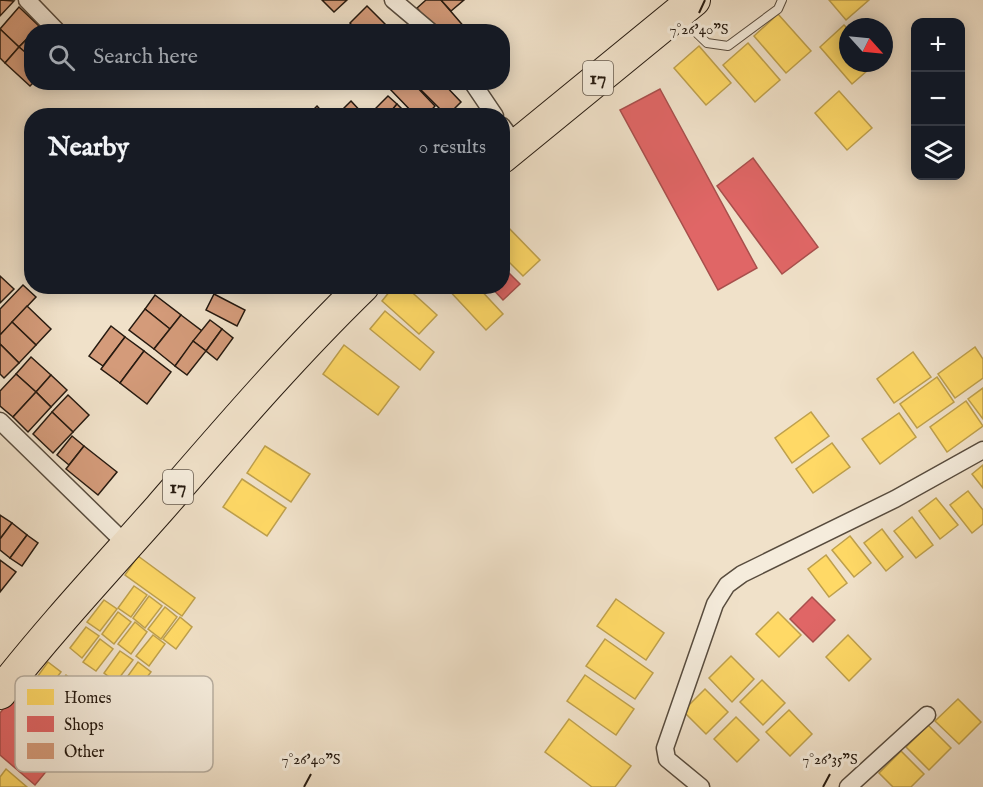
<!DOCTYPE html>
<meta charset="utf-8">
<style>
:root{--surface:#171b24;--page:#20242c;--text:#f1f3f6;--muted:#9ea1a6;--line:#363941}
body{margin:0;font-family:"IM FELL English",serif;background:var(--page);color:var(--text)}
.controls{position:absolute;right:18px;top:18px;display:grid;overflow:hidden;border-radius:12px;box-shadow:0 3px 15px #0003}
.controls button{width:54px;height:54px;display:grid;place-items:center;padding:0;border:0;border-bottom:2px solid var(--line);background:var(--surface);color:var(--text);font:30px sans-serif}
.compass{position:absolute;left:839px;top:18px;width:54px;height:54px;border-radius:50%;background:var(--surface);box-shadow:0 3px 15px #0003;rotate:117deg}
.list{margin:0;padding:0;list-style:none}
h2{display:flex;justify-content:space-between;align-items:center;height:78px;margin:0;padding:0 24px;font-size:26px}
h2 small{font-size:20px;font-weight:400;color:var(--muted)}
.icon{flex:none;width:33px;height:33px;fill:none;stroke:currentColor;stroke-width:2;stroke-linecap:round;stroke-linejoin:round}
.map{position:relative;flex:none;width:983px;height:787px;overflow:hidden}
.search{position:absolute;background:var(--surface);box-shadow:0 3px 15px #0003;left:24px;top:24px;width:486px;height:66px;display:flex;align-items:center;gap:15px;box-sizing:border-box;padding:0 21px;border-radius:24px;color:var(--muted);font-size:22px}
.panel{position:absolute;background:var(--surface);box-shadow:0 3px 15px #0003;left:24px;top:108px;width:486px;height:186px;border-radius:24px}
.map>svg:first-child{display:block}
.homes{fill:#ffd966;stroke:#bea04c;stroke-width:1.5}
.shops{fill:#e06666;stroke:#a84f4c;stroke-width:1.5}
.building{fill:#d49b7a;stroke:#261a10;stroke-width:1.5}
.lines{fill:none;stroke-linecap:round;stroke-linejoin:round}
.lane-casing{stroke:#584c3e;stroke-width:10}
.street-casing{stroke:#584c3e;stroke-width:19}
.highway-casing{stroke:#261a10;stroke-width:34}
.lane{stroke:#f5ecdc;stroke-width:8}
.street{stroke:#f5ecdc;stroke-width:16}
.highway{stroke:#f0e1c9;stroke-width:32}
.ticks{fill:none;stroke:#261a10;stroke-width:2}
.labels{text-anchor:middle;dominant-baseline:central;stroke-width:6;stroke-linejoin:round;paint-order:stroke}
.shield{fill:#f5ecdc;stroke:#64594d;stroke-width:1.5}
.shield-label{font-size:20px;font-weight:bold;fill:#261a10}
.key{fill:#f5ecdc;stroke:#b7ad9f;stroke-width:1.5}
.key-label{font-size:16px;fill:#261a10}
.ticks-label{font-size:15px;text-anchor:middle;fill:#261a10;stroke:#f5ecdc;stroke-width:6;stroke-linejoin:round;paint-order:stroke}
</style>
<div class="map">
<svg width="983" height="787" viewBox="0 0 983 787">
<rect width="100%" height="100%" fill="#f0e1c9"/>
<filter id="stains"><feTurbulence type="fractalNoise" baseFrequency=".00333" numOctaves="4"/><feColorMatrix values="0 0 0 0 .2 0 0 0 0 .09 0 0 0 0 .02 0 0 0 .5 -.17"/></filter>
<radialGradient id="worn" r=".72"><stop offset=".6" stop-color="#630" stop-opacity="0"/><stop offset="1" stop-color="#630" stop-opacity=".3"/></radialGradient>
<g class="homes">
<polygon points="829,0 869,0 846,20"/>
<polygon points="778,14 811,51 786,73 754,36"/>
<polygon points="844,25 848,29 848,63 876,63 852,84 820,47"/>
<polygon points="748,43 780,80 755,102 723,65"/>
<polygon points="699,46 731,83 706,105 674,68"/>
<polygon points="839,91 872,128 847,150 815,113"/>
<polygon points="502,221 540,260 523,276 502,255"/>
<polygon points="394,286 405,286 437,315 419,334 382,301"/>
<polygon points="445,286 477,286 503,314 486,330"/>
<polygon points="385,311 434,352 420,370 370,329"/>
<polygon points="344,345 399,387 378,415 323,374"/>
<polygon points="975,347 983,359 983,378 955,398 938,374"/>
<polygon points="913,352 931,377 894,403 877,379"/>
<polygon points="937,377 954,402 917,428 900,404"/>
<polygon points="983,388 983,419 968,399"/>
<polygon points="966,401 983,426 947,452 930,427"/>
<polygon points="811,412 829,436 792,463 775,438"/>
<polygon points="899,413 916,437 880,464 862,439"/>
<polygon points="832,443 850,467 813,493 796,469"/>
<polygon points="265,446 310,474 291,502 247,473"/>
<polygon points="983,465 983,488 972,474"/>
<polygon points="242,479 286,508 267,536 223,507"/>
<polygon points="968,491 983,510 983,524 972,533 950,505"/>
<polygon points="936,498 958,525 940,539 919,511"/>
<polygon points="912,517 933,545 916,558 894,531"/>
<polygon points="882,529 903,557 886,571 864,543"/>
<polygon points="850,536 871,563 854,577 832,550"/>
<polygon points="826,555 847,583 829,597 808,569"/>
<polygon points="138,556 195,598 182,616 125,575"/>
<polygon points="134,586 147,595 131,617 118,608"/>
<polygon points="149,596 162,606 145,628 133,618"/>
<polygon points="616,599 664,633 646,660 597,626"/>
<polygon points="104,600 117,609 100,631 87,622"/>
<polygon points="165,607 177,617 161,639 148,629"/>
<polygon points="118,612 131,622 114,644 102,634"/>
<polygon points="778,612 801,635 779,657 756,634"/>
<polygon points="180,617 192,627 176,649 163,639"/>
<polygon points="135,622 147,632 131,654 118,644"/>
<polygon points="86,627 99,636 82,658 70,648"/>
<polygon points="153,635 165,644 149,666 136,656"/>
<polygon points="848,635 871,659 849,681 826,657"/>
<polygon points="100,639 113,649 96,671 83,662"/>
<polygon points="605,639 653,673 635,699 586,666"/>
<polygon points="120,651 133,660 116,682 104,673"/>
<polygon points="731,656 754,679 732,702 709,678"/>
<polygon points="48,662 61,672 44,694 32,684"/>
<polygon points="138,662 151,672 134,694 122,684"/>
<polygon points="66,675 79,685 62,707 50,697"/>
<polygon points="585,675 634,709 616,735 567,701"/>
<polygon points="762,680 785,703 763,725 740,702"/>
<polygon points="705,689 728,712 706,734 683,711"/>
<polygon points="958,699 981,722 959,744 935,721"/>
<polygon points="789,710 812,734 790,756 766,732"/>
<polygon points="736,717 759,740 737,762 714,739"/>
<polygon points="569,719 631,766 615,787 592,787 545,752"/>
<polygon points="928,725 951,748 929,770 906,747"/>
<polygon points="901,751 924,774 911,787 893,787 879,773"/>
<polygon points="6,769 27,787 0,787 0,777"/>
</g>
<g class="shops">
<polygon points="660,89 757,268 718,290 620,110"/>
<polygon points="753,158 818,247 782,274 717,186"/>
<polygon points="502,266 520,284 503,300 490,286 502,286"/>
<polygon points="812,597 835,620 813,642 790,619"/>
<polygon points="16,693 72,740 35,785 0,755 0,713"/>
</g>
<g class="building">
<polygon points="0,0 14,1 0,16"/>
<polygon points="322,0 347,0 334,12"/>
<polygon points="426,0 441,0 466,29 463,32 437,32 417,8"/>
<polygon points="441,0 464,0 451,11"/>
<polygon points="367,6 390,29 387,32 358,32 350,23"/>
<polygon points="19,7 39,26 19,47 0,29"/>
<polygon points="0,29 19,47 5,63 0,58"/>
<polygon points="32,34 32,58 19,47"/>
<polygon points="19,47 32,58 32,82 34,82 30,86 5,63"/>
<polygon points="392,82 412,82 435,106 426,116 416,116 388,87"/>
<polygon points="420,82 442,82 461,102 447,116 417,86"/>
<polygon points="388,96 397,104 387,116 373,116 371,113"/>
<polygon points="351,101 365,116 336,116"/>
<polygon points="397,104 409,116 387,116"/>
<polygon points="317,106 326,116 307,116"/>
<polygon points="0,276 14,289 0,303"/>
<polygon points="23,285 36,297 0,335 0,309"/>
<polygon points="214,294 245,310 237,326 206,310"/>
<polygon points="155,295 181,315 170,329 145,309"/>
<polygon points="27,306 51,329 36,345 12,322"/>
<polygon points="145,309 170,329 154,349 129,330"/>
<polygon points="181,315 202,331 175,366 154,349"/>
<polygon points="210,320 222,329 206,351 193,341"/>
<polygon points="12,322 36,345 19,363 0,344 0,335"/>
<polygon points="111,326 125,337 103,366 89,356"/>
<polygon points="222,329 233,338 217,360 206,351"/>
<polygon points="125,337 144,351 120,383 101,369"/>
<polygon points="193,341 206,351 187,375 175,366"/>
<polygon points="0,344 19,363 4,378 0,374"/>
<polygon points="144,351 171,372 147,404 120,383"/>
<polygon points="31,357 51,375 36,392 16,374"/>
<polygon points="16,374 36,392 13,417 0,406 0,391"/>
<polygon points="51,375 67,390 51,407 36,392"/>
<polygon points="36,392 51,407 28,432 13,417"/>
<polygon points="68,395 89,415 73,432 52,412"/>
<polygon points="52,412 73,432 53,453 33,434"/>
<polygon points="72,436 84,446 69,465 57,455"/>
<polygon points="84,446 117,472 98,495 66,469"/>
<polygon points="0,515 12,523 0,539"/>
<polygon points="12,523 27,535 10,558 0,550 0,539"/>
<polygon points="27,535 38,543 22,566 10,558"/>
<polygon points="0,560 16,572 0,592"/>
</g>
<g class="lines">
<g class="lane-casing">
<polyline id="lane" points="682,19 707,43 728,46 778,9 782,0"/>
</g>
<g class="street-casing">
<g id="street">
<polyline points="27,0 58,32"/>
<polyline points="393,0 431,32"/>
<polyline points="472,82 495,116"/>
<polyline points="502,126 516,145"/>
<polyline points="0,421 127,545"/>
<polyline points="701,787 667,759 665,748 715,604 727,585 742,574 895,499 983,450"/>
<polyline points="848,787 927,715"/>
</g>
</g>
<g class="highway-casing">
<g id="highway">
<polyline points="502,157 694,0"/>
<path d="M0,693c50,-64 106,-124 160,-185 66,-76 131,-152 203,-222"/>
</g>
</g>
<use href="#lane" class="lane"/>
<use href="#street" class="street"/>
<use href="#highway" class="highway"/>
</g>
<path class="ticks" d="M699,13l6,-13M304,787l7,-13M823,787l7,-13"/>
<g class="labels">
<g class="shield">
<rect x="583" y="61" width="30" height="34" rx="4.5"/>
<rect x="163" y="470" width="30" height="34" rx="4.5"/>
</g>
<g class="shield-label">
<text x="598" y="78">17</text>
<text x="178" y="487">17</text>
</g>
</g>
<rect x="15" y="676" width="198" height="96" rx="9" class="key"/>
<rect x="27" y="689" width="27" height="16" fill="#ffd966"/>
<rect x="27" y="716" width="27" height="16" fill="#e06666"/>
<rect x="27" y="743" width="27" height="16" fill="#d49b7a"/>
<g class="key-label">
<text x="64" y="703">Homes</text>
<text x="64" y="730">Shops</text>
<text x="64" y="757">Other</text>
</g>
<g class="ticks-label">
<text x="699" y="34">7°26'40"S</text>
<text x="311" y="764">7°26'40"S</text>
<text x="830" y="764">7°26'35"S</text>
</g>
<rect width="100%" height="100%" filter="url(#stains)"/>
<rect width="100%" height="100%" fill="url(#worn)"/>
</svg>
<div class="controls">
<button>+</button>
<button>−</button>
<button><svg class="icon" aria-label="layers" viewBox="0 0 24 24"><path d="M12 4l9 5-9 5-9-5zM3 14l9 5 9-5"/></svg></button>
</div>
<svg class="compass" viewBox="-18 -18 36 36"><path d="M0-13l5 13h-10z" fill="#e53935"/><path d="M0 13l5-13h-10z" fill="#9ea1a6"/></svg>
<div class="search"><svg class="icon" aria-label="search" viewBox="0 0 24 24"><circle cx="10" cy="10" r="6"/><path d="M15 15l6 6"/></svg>Search here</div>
<section class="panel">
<h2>Nearby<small>0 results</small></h2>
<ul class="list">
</ul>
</section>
</div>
